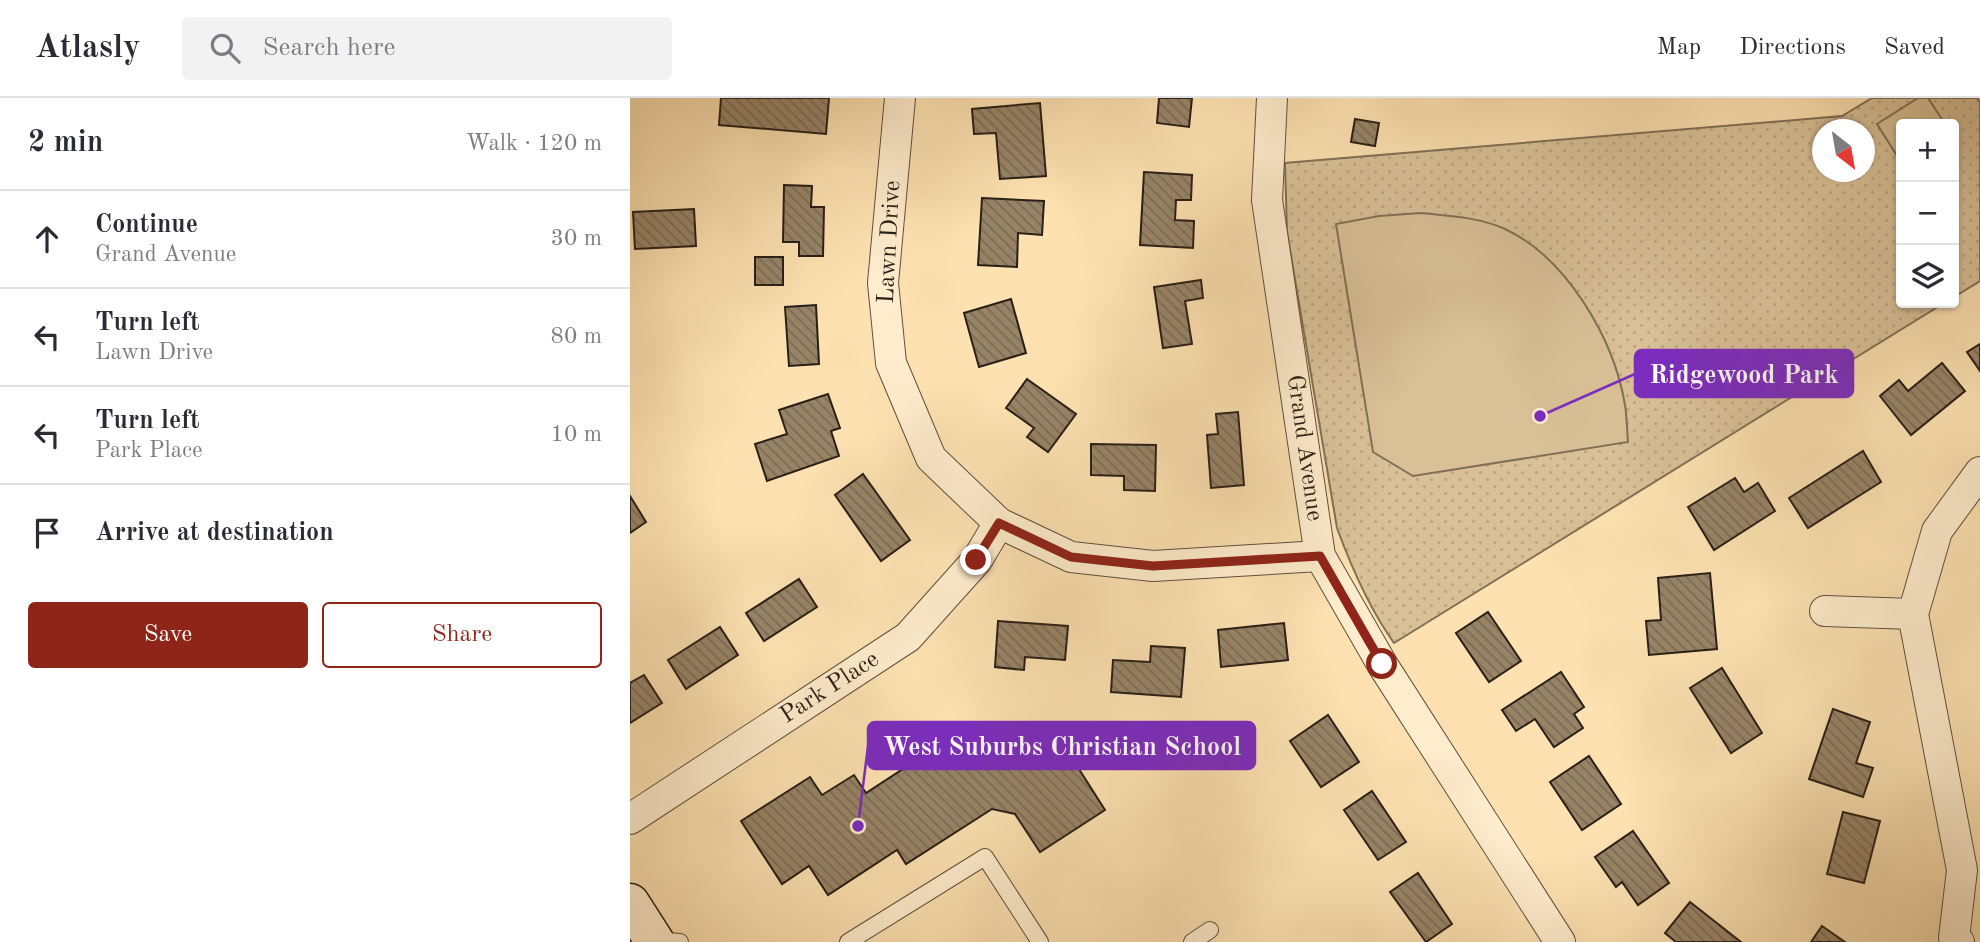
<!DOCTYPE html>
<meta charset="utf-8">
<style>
:root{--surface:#fff;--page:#f2f2f3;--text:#2b2b33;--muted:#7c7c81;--line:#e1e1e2;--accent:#8f2418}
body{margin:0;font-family:"Old Standard TT",serif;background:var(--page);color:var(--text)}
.controls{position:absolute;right:21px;top:21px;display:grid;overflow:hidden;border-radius:7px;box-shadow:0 2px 5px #0004}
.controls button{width:63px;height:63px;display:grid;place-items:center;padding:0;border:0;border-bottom:2px solid var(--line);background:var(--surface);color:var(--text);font:35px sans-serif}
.compass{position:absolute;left:1182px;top:21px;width:63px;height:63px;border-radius:50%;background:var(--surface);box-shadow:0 2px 5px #0004;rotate:149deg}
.stop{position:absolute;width:21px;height:21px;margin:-16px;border:5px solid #8f2418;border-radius:50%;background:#fff}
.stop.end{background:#8f2418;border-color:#fff;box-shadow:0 2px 7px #0008}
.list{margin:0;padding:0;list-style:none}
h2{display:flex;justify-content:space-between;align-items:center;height:91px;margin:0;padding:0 28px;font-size:30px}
h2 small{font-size:23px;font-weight:400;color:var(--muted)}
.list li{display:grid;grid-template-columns:46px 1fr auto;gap:21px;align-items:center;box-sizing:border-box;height:98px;padding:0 28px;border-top:2px solid var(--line)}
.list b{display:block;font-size:26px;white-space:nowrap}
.list p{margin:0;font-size:23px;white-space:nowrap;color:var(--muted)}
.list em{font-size:23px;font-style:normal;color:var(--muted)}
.actions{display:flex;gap:14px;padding:21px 28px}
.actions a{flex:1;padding:16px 0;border:2px solid var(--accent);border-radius:7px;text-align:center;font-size:24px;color:var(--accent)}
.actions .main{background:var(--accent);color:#fff}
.icon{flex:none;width:38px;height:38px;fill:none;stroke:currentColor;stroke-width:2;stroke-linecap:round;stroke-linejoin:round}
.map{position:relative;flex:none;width:1350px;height:844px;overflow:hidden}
header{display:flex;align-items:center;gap:42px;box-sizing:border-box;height:98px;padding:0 35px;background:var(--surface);border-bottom:2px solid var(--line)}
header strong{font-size:33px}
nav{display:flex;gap:38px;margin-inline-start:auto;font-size:24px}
.search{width:490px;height:63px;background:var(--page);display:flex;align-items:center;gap:18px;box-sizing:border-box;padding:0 24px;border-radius:7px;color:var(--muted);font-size:26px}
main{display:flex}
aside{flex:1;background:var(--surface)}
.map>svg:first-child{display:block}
.green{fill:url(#green-dots);stroke:#817057;stroke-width:2;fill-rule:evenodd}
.pitch{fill:#d9c097;stroke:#817057;stroke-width:2}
.building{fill:url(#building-back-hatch);stroke:#291f17;stroke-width:2}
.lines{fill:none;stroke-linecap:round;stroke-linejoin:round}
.service-casing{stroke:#5e503e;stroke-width:18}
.minor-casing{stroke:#5e503e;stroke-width:32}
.secondary-casing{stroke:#291f17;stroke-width:41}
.service{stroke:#feeccc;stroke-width:16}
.minor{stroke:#feeccc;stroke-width:30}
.secondary{stroke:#feeccc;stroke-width:38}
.route{stroke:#8f2418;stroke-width:9}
.labels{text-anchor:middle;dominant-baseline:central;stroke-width:5;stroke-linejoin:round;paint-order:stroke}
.street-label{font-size:24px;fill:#291f17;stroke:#feeccc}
.leader{fill:none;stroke:#7b2cbf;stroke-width:2.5}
.callout-dot{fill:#7b2cbf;stroke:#feeccc;stroke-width:2.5}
.callout{fill:#7b2cbf;stroke:#7b2cbf;stroke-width:2.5}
.callout-label{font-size:26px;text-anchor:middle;font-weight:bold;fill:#fff}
</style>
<header>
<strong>Atlasly</strong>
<div class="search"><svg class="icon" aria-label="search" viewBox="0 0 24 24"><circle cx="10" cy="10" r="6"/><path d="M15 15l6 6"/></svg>Search here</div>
<nav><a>Map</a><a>Directions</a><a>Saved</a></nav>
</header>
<main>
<aside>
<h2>2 min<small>Walk · 120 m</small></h2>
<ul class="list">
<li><svg class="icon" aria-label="ahead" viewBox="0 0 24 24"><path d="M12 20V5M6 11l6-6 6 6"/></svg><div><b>Continue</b><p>Grand Avenue</p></div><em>30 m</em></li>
<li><svg class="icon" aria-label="left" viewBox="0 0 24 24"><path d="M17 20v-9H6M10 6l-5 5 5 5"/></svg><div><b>Turn left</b><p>Lawn Drive</p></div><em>80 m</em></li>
<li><svg class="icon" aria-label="left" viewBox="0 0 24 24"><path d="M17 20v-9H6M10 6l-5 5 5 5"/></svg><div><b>Turn left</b><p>Park Place</p></div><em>10 m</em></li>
<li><svg class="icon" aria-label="arrive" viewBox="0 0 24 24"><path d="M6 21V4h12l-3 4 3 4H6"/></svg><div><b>Arrive at destination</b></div></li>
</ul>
<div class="actions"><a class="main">Save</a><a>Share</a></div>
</aside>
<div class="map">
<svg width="1350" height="844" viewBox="0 0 1350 844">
<defs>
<pattern id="green-dots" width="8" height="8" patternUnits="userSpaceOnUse" patternTransform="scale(1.75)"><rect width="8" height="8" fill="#d9c097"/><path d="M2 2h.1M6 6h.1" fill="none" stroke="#baa581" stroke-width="1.8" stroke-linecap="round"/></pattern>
<pattern id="building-back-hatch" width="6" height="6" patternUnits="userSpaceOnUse" patternTransform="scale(1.75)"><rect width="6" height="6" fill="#978467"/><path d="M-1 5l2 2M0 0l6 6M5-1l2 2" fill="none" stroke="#7b6b54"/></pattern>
</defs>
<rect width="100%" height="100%" fill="#fde1b1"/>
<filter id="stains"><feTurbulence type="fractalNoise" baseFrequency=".00286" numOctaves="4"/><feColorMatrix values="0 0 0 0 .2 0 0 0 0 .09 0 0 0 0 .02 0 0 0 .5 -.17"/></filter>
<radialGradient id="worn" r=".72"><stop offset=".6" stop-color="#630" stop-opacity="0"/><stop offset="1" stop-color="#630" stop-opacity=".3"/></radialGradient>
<path class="green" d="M1242,0h105l3,4v179l-26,16v-173h-53v179h43l-550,340c-25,-35 -42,-74 -57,-115l-50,-296 -2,-69 557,-47zM1192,32h42v42h-42z"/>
<g class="pitch">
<polygon points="1288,0 1298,0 1315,26 1271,26 1271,64 1247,26"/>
<path d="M791,115c29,3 57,4 84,16 62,29 109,110 120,176 2,12 2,25 3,37l-215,34 -40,-24 -37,-228 43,-8z"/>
</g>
<g class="building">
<polygon points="91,0 199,0 196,36 89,27"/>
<polygon points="529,0 562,0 559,29 527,25"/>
<polygon points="410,5 416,78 370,81 366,35 344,36 342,11"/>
<polygon points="725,21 749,25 745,48 721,44"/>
<polygon points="514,74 562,77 561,102 546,102 545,122 564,123 563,150 510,147"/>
<polygon points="154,87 182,88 181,109 194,109 193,158 169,158 169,144 153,144"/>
<polygon points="352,100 414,103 412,137 388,135 387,169 348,167"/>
<polygon points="64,111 66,148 5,151 3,114"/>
<rect x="125" y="159" width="28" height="28"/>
<polygon points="571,182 573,200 555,203 562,246 533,250 524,189"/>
<polygon points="381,201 396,255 349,269 334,215"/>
<polygon points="186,207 189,266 159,268 155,209"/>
<polygon points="1350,246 1350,273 1337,254"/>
<polygon points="1312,265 1335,293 1281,337 1250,298 1269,282 1278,293"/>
<polygon points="397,281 446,316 418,354 397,339 404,330 376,310"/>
<polygon points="198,296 210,330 201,333 209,358 137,383 125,346 157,336 149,312"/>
<polygon points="608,314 614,387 581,390 577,337 588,336 586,316"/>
<polygon points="461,346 526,347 525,393 494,392 494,378 461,377"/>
<polygon points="1233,353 1251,384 1178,430 1159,400"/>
<polygon points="233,376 280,442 251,463 205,397"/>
<polygon points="1105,380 1114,394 1128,385 1145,413 1084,452 1058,409"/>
<polygon points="0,398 16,424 0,435"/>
<polygon points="1080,475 1087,551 1019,557 1016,523 1031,522 1028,480"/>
<polygon points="169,481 187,509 134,543 116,515"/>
<polygon points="858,514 891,563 859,584 826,535"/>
<polygon points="368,523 438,528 435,562 395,559 394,572 365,569"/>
<polygon points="654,525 658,562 591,569 588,532"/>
<polygon points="90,529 108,557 56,591 38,562"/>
<polygon points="521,548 555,550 551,599 481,594 483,562 520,564"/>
<polygon points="1092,570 1132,635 1101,655 1060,590"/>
<polygon points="931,574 954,609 944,616 953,630 924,649 905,621 886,633 872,612"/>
<polygon points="14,577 32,605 0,625 0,585"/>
<polygon points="1203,611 1240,624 1226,665 1243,670 1233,699 1179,681"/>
<polygon points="698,617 729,664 691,689 660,643"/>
<polygon points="433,646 475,712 410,754 385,716 362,711 276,766 267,752 198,797 179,768 152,786 111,723 180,679 192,697 224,677 236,695 302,652 310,663 333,648 410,661"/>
<polygon points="959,658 991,706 952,732 920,684"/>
<polygon points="742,693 776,744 748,762 714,712"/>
<polygon points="1213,714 1250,723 1234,785 1197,776"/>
<polygon points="1003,733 1039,785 1008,807 992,784 986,789 965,759"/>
<polygon points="788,775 822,826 796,844 760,794"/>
<polygon points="1060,804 1111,844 1046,844 1035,835"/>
<polygon points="1192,828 1215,844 1181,844"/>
</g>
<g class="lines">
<g class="service-casing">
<g id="service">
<polyline points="24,842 50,844"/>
<polyline points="218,844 355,759 410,844"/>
<polyline points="562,844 580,832"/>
</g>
</g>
<g class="minor-casing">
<g id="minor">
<polyline points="270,0 253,185 261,265 301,360 369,425 441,459 523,468 690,458"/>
<polyline points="642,0 637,102 690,458 752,566 930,844"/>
<polyline points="1195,513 1283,516"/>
<polyline points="0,721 278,539 347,462 369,425"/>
<polyline points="1329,844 1324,840 1332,772 1283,516 1307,433 1350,374"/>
</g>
</g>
<g class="secondary-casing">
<polyline id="secondary" points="0,805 25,844"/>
</g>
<use href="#service" class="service"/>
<use href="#minor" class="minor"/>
<use href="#secondary" class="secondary"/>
</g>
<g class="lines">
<polyline class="route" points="346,462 369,425 441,459 523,468 690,458 752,566"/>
</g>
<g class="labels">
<g class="street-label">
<text transform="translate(260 144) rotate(-87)">Lawn Drive</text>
<text transform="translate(674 350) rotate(82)">Grand Avenue</text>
<text transform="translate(200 590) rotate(-33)">Park Place</text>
</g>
</g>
<path class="leader" d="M910 318L1005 276M228 728L238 648"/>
<g class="callout-dot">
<circle cx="910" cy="318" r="7"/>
<circle cx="228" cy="728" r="7"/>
</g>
<g class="callout">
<rect x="1005" y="252" width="218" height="47" rx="7"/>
<rect x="238" y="624" width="387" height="47" rx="7"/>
</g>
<g class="callout-label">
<text x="1114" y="285">Ridgewood Park</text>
<text x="432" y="657">West Suburbs Christian School</text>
</g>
<rect width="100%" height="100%" filter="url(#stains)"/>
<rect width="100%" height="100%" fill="url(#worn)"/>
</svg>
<div class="controls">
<button>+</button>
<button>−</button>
<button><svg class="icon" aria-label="layers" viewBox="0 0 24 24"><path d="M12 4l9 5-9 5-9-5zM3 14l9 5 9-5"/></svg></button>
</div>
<svg class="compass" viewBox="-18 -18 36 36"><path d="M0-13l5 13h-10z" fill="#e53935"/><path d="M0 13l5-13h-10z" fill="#7c7c81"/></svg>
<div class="stop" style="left:752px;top:566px"></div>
<div class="stop end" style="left:346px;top:462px"></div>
</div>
</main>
